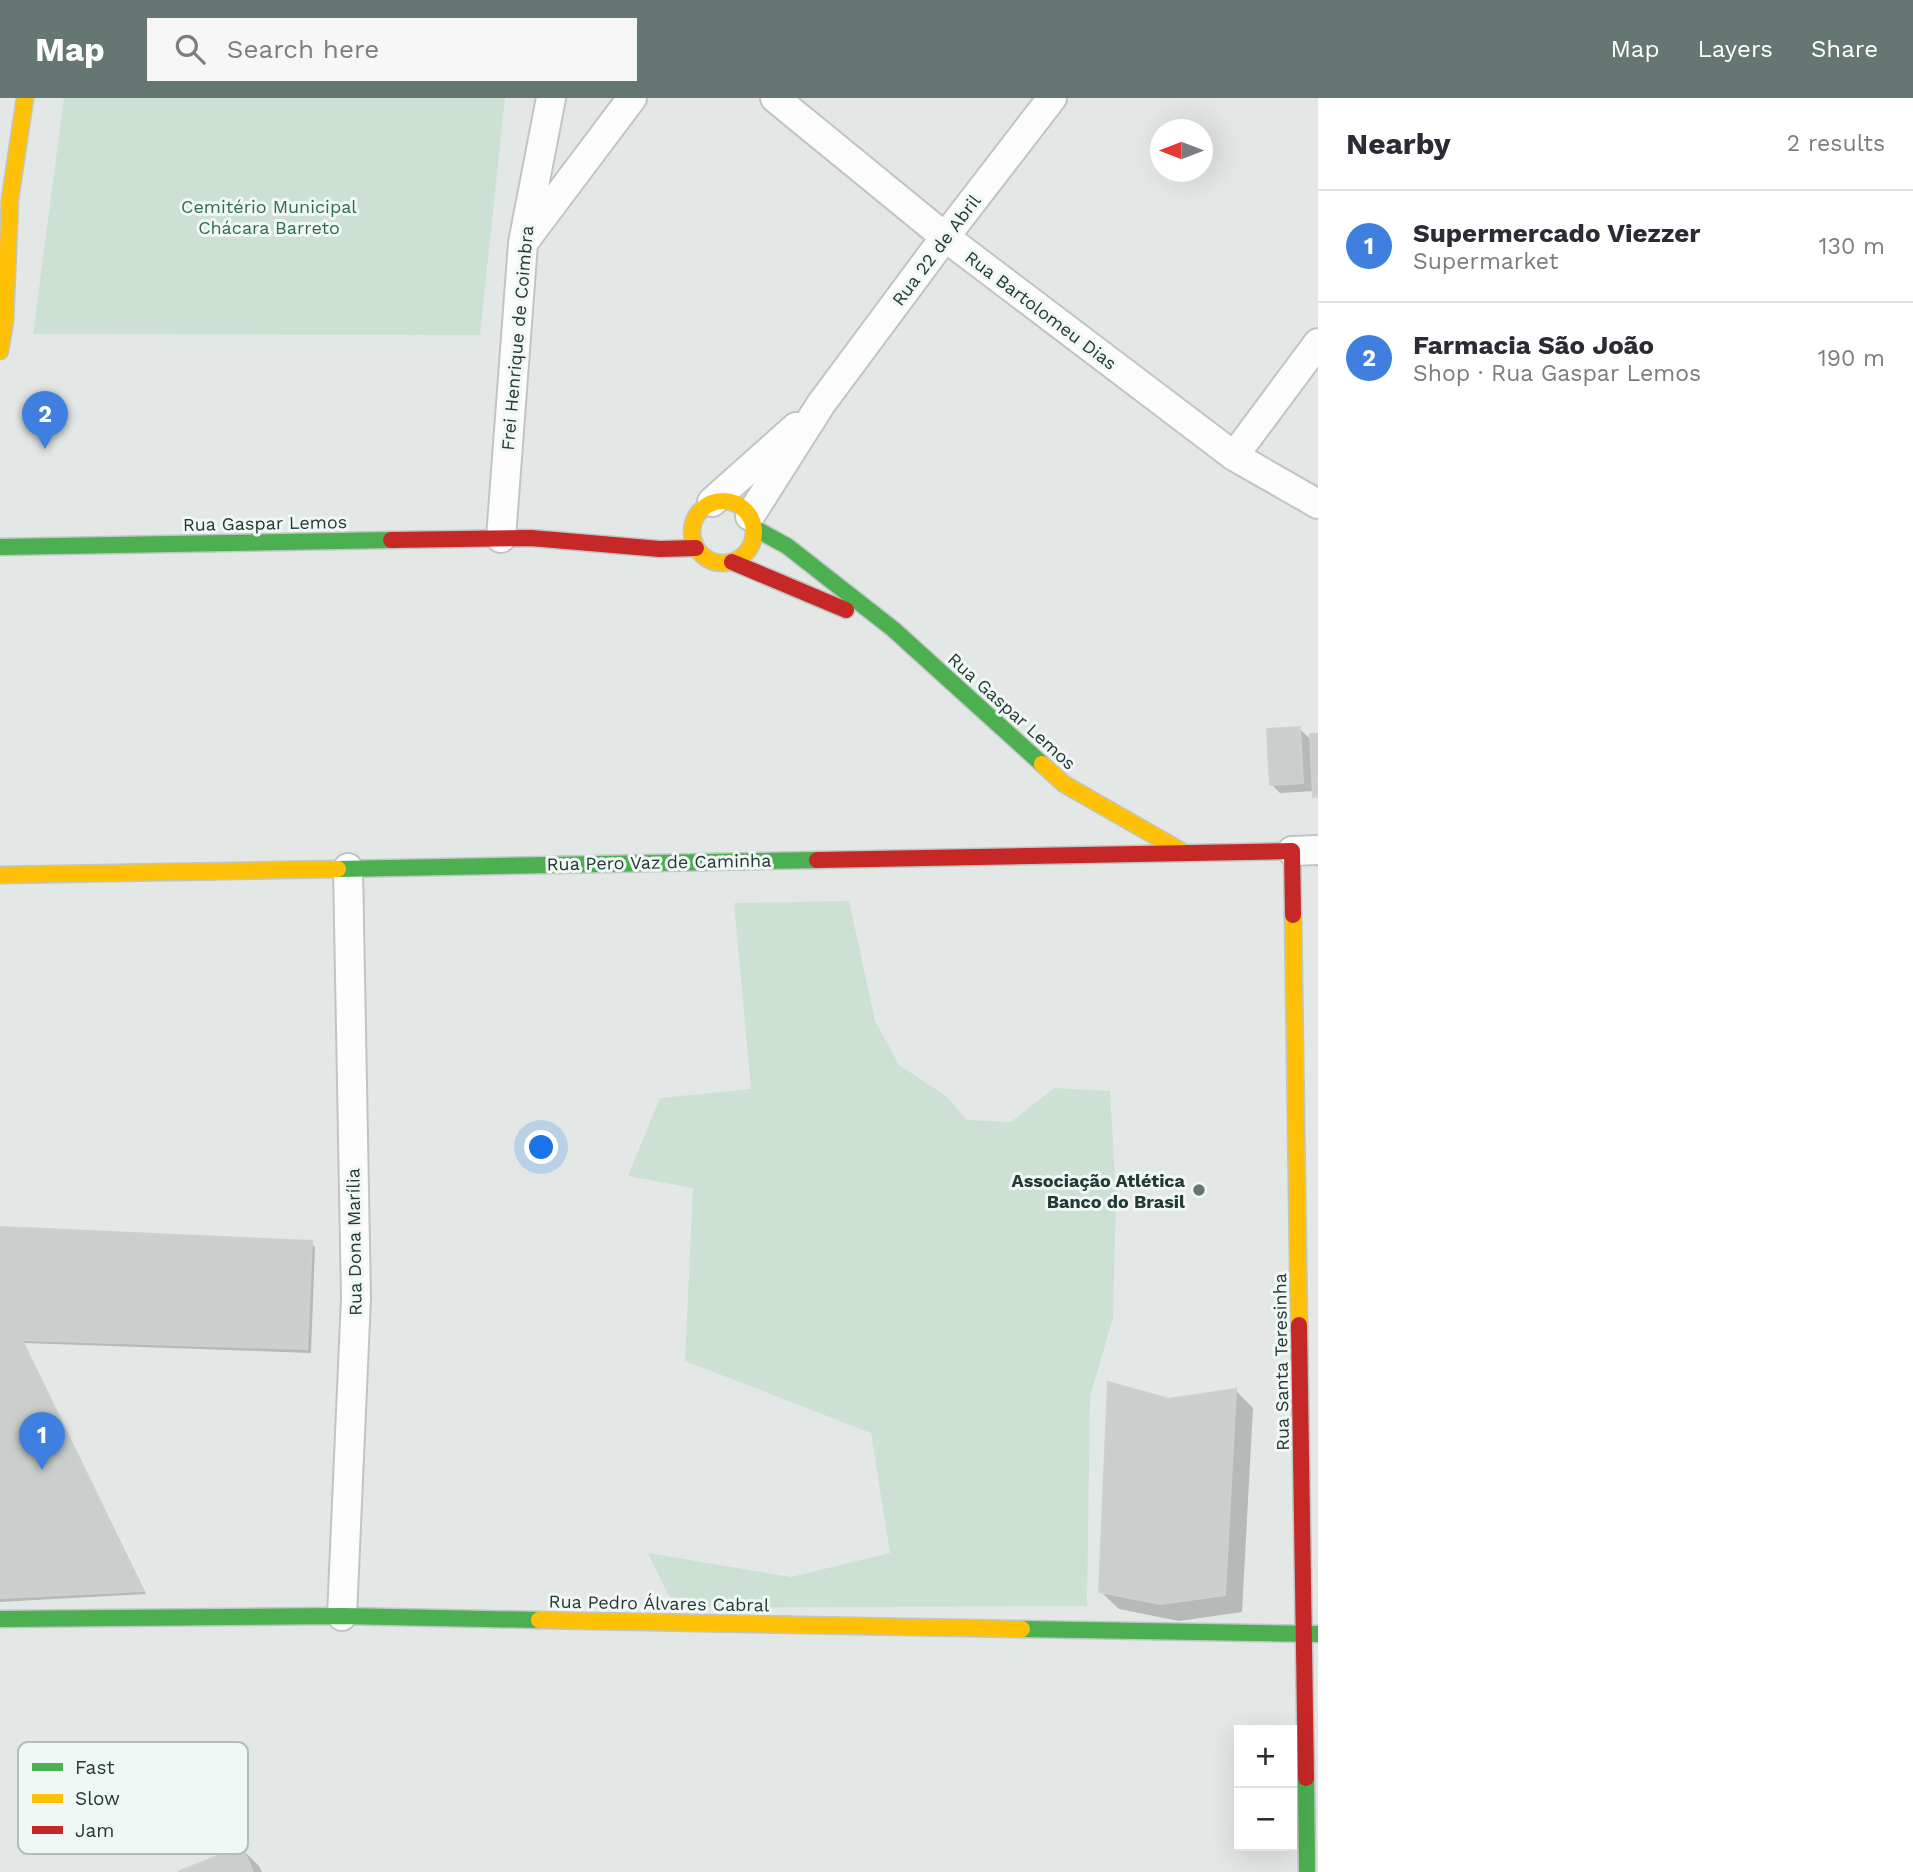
<!DOCTYPE html>
<meta charset="utf-8">
<style>
:root{--surface:#fff;--page:#f7f7f7;--text:#2b2b33;--muted:#7c7c81;--line:#e1e1e2;--accent:#667773}
body{margin:0;font-family:"Work Sans",sans-serif;background:var(--page);color:var(--text)}
.controls{position:absolute;right:21px;bottom:21px;display:grid;overflow:hidden;border-radius:0px;box-shadow:0 7px 28px #0002}
.controls button{width:63px;height:63px;display:grid;place-items:center;padding:0;border:0;border-bottom:2px solid var(--line);background:var(--surface);color:var(--text);font:35px sans-serif}
.compass{position:absolute;left:1150px;top:21px;width:63px;height:63px;border-radius:50%;background:var(--surface);box-shadow:0 7px 28px #0002;rotate:270deg}
.you{position:absolute;left:542px;top:1050px;width:24px;height:24px;margin:-18px;border:5px solid #fff;border-radius:50%;background:#1a73e8;box-shadow:0 0 0 10px #1a73e833}
.badge{display:grid;place-items:center;width:46px;height:46px;border-radius:50%;background:var(--accent);color:#fff;font-size:23px;font-weight:700}
.pin{position:absolute;translate:-50% -58px;filter:drop-shadow(0 2px 4px #0008)}
.pin::after{content:'';position:absolute;top:37px;width:24px;height:21px;background:inherit;clip-path:polygon(0 0,100% 0,50% 100%)}
.list{margin:0;padding:0;list-style:none}
h2{display:flex;justify-content:space-between;align-items:center;height:91px;margin:0;padding:0 28px;font-size:30px}
h2 small{font-size:23px;font-weight:400;color:var(--muted)}
.list li{display:grid;grid-template-columns:46px 1fr auto;gap:21px;align-items:center;box-sizing:border-box;height:112px;padding:0 28px;border-top:2px solid var(--line)}
.list b{display:block;font-size:26px;white-space:nowrap}
.list p{margin:0;font-size:23px;white-space:nowrap;color:var(--muted)}
.list em{font-size:23px;font-style:normal;color:var(--muted)}
.icon{flex:none;width:38px;height:38px;fill:none;stroke:currentColor;stroke-width:2;stroke-linecap:round;stroke-linejoin:round}
.map{position:relative;flex:none;width:1318px;height:1774px;overflow:hidden}
header{display:flex;align-items:center;gap:42px;box-sizing:border-box;height:98px;padding:0 35px;background:var(--accent);color:#fff}
header strong{font-size:33px}
nav{display:flex;gap:38px;margin-inline-start:auto;font-size:24px}
.search{width:490px;height:63px;background:var(--page);display:flex;align-items:center;gap:18px;box-sizing:border-box;padding:0 24px;border-radius:0px;color:var(--muted);font-size:26px}
main{display:flex}
aside{flex:1;background:var(--surface)}
.map>svg:first-child{display:block}
.green{fill:#cde0d4}
.shadow{fill:#0003}
.building{fill:#cacfcd;stroke:#ccd1cf;stroke-width:2}
.lines{fill:none;stroke-linecap:round;stroke-linejoin:round}
.street-casing{stroke:#c0c5c3;stroke-width:32}
.fast-casing{stroke:#c0c6c3;stroke-width:19}
.slow-casing{stroke:#c0c6c3;stroke-width:19}
.jam-casing{stroke:#c0c6c3;stroke-width:19}
.street{stroke:#fbfcfb;stroke-width:28}
.fast{stroke:#4caf50;stroke-width:16}
.slow{stroke:#ffc107;stroke-width:16}
.jam{stroke:#c62828;stroke-width:16}
.poi-dot{fill:#667773;stroke:#f1f7f4;stroke-width:2.5}
.labels{text-anchor:middle;dominant-baseline:central;stroke-width:6;stroke-linejoin:round;paint-order:stroke}
.park-label{font-size:18px;fill:#306e4b;stroke:#f1f7f4}
.street-label{font-size:18px;fill:#233a35;stroke:#f1f7f4}
.poi-label{font-size:18px;font-weight:bold;fill:#233a35;stroke:#f1f7f4;text-anchor:end}
.key{fill:#f1f7f4;stroke:#b3bebb;stroke-width:2}
.key-label{font-size:19px;fill:#233a35}
</style>
<header>
<strong>Map</strong>
<div class="search"><svg class="icon" aria-label="search" viewBox="0 0 24 24"><circle cx="10" cy="10" r="6"/><path d="M15 15l6 6"/></svg>Search here</div>
<nav><a>Map</a><a>Layers</a><a>Share</a></nav>
</header>
<main>
<div class="map">
<svg width="1318" height="1774" viewBox="0 0 1318 1774">
<rect width="100%" height="100%" fill="#e3e8e6"/>
<g class="green">
<polygon points="64,0 505,0 480,237 33,236"/>
<polygon points="849,803 875,923 899,967 946,998 967,1022 1011,1024 1054,990 1110,993 1116,1098 1113,1220 1090,1298 1087,1508 675,1510 648,1455 791,1479 890,1455 871,1335 685,1263 693,1090 628,1078 660,1000 751,991 734,805"/>
</g>
<g class="shadow">
<polygon points="1299,630 1312,643 1318,637 1318,701 1315,693 1280,695 1271,686"/>
<polygon points="0,1131 311,1145 315,1149 311,1255 24,1245 146,1496 0,1504"/>
<polygon points="1236,1293 1253,1310 1242,1514 1179,1523 1119,1511 1101,1494 1169,1302"/>
<polygon points="241,1750 259,1768 262,1774 183,1774"/>
</g>
<g class="building">
<polygon points="1300,629 1303,685 1270,687 1267,631"/>
<polygon points="1310,636 1318,636 1318,698 1313,699"/>
<polygon points="0,1129 312,1143 307,1251 22,1242 143,1493 0,1500"/>
<polygon points="1108,1284 1169,1301 1236,1291 1225,1497 1160,1506 1099,1494"/>
<polygon points="242,1748 253,1774 178,1774"/>
</g>
<g class="lines">
<g class="street-casing">
<g id="street">
<polyline points="775,0 945,139 1234,358 1318,406"/>
<polyline points="526,141 632,0"/>
<polyline points="1234,358 1318,245"/>
<polyline points="712,404 796,329"/>
<polyline points="750,418 821,306 945,139 1052,0"/>
<polyline points="501,440 523,145 551,0"/>
<polyline points="1292,753 1318,752"/>
<polyline points="342,1518 356,1200 348,770"/>
</g>
</g>
<g class="fast-casing">
<g id="fast">
<polyline points="754,430 787,448 893,531 1042,666"/>
<polyline points="0,449 391,442"/>
<polyline points="338,771 817,762"/>
<polyline points="0,1521 342,1518 539,1522"/>
<polyline points="1022,1531 1318,1536"/>
<polyline points="1306,1680 1307,1774"/>
</g>
</g>
<g class="slow-casing">
<g id="slow">
<polyline points="0,253 5,223 10,101 25,0"/>
<circle cx="723" cy="434" r="31"/>
<polyline points="1042,666 1064,686 1183,754"/>
<polyline points="0,777 338,771"/>
<polyline points="1293,817 1299,1227"/>
<polyline points="539,1522 1022,1531"/>
</g>
</g>
<g class="jam-casing">
<g id="jam">
<polyline points="391,442 531,440 660,451 696,450"/>
<polyline points="732,464 846,512"/>
<polyline points="817,762 1292,753 1293,817"/>
<polyline points="1299,1227 1306,1680"/>
</g>
</g>
<use href="#street" class="street"/>
<use href="#fast" class="fast"/>
<use href="#slow" class="slow"/>
<use href="#jam" class="jam"/>
</g>
<circle class="poi-dot" cx="1199" cy="1092" r="7"/>
<g class="labels">
<g class="park-label">
<text x="269" y="108">Cemitério Municipal<tspan x="269" dy="21">Chácara Barreto</tspan></text>
</g>
<g class="street-label">
<text transform="translate(936 152) rotate(-53)">Rua 22 de Abril</text>
<text transform="translate(1041 212) rotate(37)">Rua Bartolomeu Dias</text>
<text transform="translate(517 240) rotate(-85)">Frei Henrique de Coimbra</text>
<text transform="translate(265 425) rotate(-1)">Rua Gaspar Lemos</text>
<text transform="translate(1012 613) rotate(42)">Rua Gaspar Lemos</text>
<text transform="translate(659 764) rotate(-1)">Rua Pero Vaz de Caminha</text>
<text transform="translate(354 1144) rotate(-91)">Rua Dona Marília</text>
<text transform="translate(1281 1264) rotate(-91)">Rua Santa Teresinha</text>
<text transform="translate(659 1505) rotate(1)">Rua Pedro Álvares Cabral</text>
</g>
<g class="poi-label">
<text x="1185" y="1082">Associação Atlética<tspan x="1185" dy="21">Banco do Brasil</tspan></text>
</g>
</g>
<rect x="18" y="1644" width="230" height="112" rx="10" class="key"/>
<rect x="32" y="1665" width="31" height="8" fill="#4caf50"/>
<rect x="32" y="1696" width="31" height="9" fill="#ffc107"/>
<rect x="32" y="1728" width="31" height="8" fill="#c62828"/>
<g class="key-label">
<text x="75" y="1676">Fast</text>
<text x="75" y="1707">Slow</text>
<text x="75" y="1739">Jam</text>
</g>
</svg>
<div class="controls">
<button>+</button>
<button>−</button>
</div>
<svg class="compass" viewBox="-18 -18 36 36"><path d="M0-13l5 13h-10z" fill="#e53935"/><path d="M0 13l5-13h-10z" fill="#7c7c81"/></svg>
<div class="you"></div>
<div class="pin badge" style="left:42px;top:1372px;background:#3f7fe0">1</div>
<div class="pin badge" style="left:45px;top:351px;background:#3f7fe0">2</div>
</div>
<aside>
<h2>Nearby<small>2 results</small></h2>
<ul class="list">
<li><span class="badge" style="background:#3f7fe0">1</span><div><b>Supermercado Viezzer</b><p>Supermarket</p></div><em>130 m</em></li>
<li><span class="badge" style="background:#3f7fe0">2</span><div><b>Farmacia São João</b><p>Shop · Rua Gaspar Lemos</p></div><em>190 m</em></li>
</ul>
</aside>
</main>
